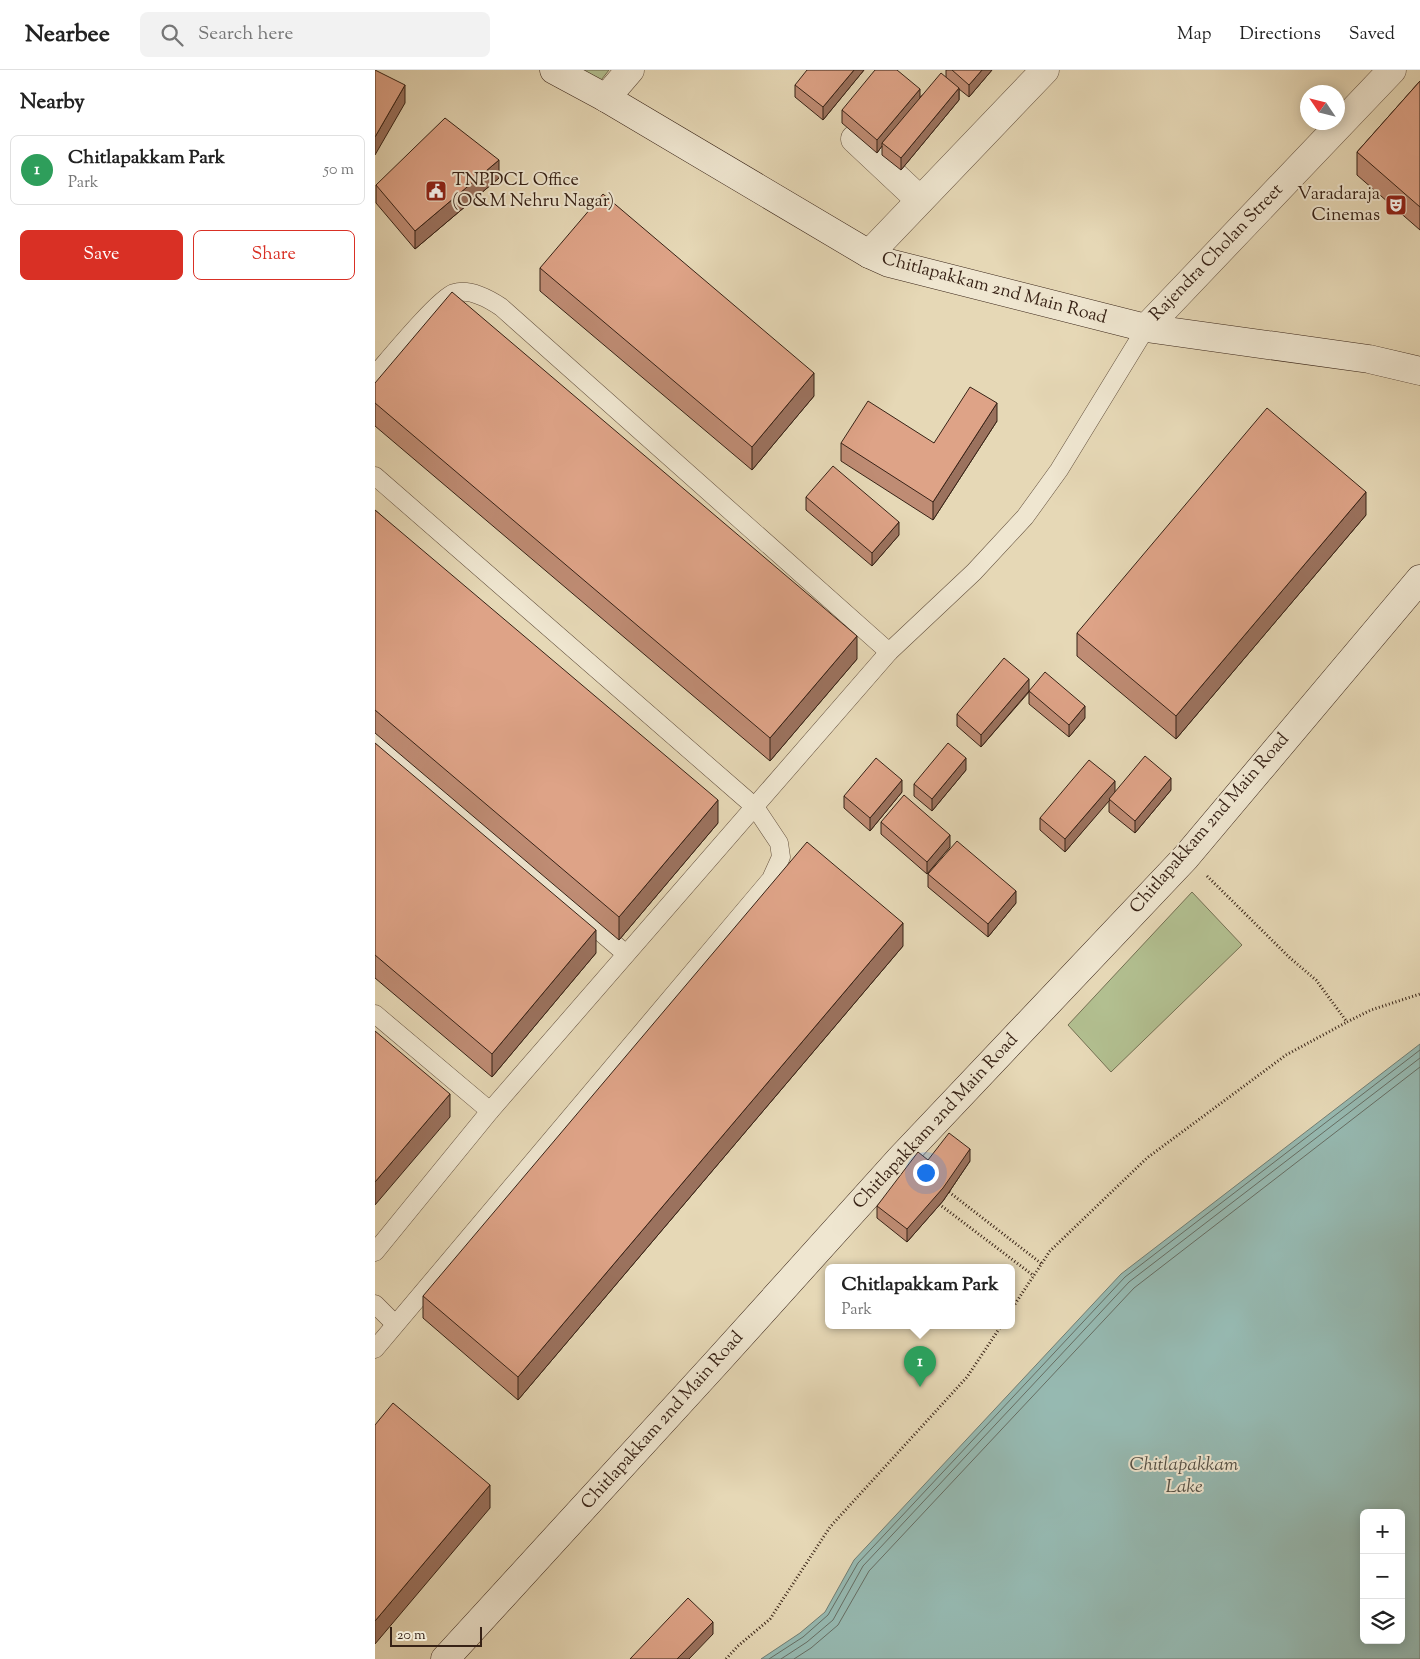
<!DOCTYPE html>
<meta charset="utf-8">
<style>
:root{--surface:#fff;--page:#f2f2f2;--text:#222;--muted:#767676;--line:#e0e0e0;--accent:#d93025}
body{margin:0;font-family:"Sorts Mill Goudy",serif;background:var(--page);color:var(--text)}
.controls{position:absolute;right:15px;bottom:15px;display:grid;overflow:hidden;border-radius:8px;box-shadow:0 2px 12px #0003}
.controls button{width:45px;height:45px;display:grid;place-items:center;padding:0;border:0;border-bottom:1px solid var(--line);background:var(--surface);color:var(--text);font:25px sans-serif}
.compass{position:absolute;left:925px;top:15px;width:45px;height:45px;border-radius:50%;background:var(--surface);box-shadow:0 2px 12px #0003;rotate:305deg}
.scale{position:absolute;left:15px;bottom:12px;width:92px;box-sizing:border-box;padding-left:5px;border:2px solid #372216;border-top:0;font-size:14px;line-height:18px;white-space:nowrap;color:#372216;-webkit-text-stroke:4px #efe6d0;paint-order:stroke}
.you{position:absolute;left:550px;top:1102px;width:18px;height:18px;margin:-12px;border:4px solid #fff;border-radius:50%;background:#1a73e8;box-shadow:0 0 0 8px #1a73e833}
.badge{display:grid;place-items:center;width:32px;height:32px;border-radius:50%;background:var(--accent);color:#fff;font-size:16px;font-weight:700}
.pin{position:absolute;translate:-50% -41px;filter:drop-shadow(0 1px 2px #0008)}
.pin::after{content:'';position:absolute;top:26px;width:18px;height:15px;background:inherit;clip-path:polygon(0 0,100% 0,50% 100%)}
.popup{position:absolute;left:450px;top:1194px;width:190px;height:65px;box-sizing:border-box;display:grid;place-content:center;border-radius:8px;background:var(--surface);filter:drop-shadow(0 1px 4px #0005);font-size:16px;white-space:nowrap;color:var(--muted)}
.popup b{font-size:19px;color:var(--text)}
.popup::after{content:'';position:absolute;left:50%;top:100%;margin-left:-10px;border:10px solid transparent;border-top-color:var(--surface)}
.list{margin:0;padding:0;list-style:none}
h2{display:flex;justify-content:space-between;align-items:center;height:65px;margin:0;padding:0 20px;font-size:21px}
h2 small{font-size:16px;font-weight:400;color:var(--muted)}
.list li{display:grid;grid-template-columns:32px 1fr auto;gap:15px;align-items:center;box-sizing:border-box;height:70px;margin:0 10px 10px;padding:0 10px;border:1px solid var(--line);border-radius:8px}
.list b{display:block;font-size:19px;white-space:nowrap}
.list p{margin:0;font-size:16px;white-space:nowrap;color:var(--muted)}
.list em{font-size:16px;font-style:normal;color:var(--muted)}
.actions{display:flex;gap:10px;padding:15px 20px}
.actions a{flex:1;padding:11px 0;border:1px solid var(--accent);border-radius:8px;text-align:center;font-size:18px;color:var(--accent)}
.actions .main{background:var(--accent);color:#fff}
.icon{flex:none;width:28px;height:28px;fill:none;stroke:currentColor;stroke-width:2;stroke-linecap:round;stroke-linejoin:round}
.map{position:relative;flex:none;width:1045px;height:1589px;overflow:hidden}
header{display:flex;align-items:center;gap:30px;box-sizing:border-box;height:70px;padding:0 25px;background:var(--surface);border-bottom:1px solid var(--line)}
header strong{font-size:24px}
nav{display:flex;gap:28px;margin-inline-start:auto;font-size:18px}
.search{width:350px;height:45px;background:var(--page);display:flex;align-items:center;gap:12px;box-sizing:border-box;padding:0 18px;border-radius:8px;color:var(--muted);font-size:19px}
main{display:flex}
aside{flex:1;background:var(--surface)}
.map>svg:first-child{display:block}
.green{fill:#b2bf90;stroke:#747053}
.water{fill:#96b9b1;stroke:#707d73;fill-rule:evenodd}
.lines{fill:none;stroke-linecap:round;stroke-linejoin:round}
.shore{stroke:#666e64;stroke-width:1}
.lane-casing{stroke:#63503e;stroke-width:19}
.street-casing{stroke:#63503e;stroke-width:29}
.secondary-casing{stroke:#372216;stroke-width:29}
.path{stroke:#372216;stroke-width:3;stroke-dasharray:1 2.5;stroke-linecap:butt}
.lane{stroke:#efe6d0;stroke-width:18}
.street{stroke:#efe6d0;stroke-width:28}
.secondary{stroke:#efe6d0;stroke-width:28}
.wall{fill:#bf8c74;stroke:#372216}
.shaded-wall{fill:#9b725e;stroke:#372216}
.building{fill:#dea387;stroke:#372216}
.labels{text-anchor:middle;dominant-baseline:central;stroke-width:4;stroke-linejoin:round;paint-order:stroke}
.poi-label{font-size:18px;fill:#372216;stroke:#efe6d0;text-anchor:start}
.street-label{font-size:18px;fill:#372216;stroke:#efe6d0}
.water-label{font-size:19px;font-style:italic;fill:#544f44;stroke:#efe6d0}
</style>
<header>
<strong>Nearbee</strong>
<div class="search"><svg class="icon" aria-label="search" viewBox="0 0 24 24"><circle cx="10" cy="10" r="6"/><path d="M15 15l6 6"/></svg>Search here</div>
<nav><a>Map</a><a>Directions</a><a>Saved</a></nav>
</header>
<main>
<aside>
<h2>Nearby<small></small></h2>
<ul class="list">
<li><span class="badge" style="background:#2e9e5b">1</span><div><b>Chitlapakkam Park</b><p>Park</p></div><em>50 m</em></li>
</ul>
<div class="actions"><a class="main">Save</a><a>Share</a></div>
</aside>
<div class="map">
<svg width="1045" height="1589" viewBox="0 0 1045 1589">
<rect width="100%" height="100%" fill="#e6d8b6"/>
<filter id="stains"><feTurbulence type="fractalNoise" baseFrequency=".004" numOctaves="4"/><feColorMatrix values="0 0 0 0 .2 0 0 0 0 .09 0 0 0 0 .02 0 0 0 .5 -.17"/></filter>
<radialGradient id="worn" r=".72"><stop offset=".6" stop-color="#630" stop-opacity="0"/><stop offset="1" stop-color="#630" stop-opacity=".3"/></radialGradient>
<g class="green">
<polygon points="199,0 234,0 223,14"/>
<polygon points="817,822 867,875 736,1002 693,955"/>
</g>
<path class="water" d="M1045,974v615h-659l39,-26 25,-21 29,-52 267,-286zM989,1443h37v127h-37z"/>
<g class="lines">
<g class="shore">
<polyline points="394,1589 428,1567 453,1545 483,1493 750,1207 1045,980"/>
<polyline points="406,1589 432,1572 458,1550 488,1496 754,1212 1045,988"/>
<polyline points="419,1589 436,1578 463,1555 494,1501 759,1218 1045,997"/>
</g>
<g class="lane-casing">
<g id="lane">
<path d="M0,305c14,-16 63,-76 79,-82 16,-5 35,6 47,14l388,345 85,-80 51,-55 34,-47 87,-142"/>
<polyline points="0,406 380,737 404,773 406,787 396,809 0,1279"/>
<polyline points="0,668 251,884"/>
<polyline points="0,944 115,1041 514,582"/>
<polyline points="0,1182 115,1041"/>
<polyline points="0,1234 20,1254"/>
</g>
</g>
<g class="street-casing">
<g id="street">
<polyline points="231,28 255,0"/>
<polyline points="480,69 545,130"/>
<polyline points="494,184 670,0"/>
<polyline points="771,258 1017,0"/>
</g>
</g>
<g class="secondary-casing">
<g id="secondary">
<polyline points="179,0 231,28 494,184 514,193 771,258 994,289 1045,301"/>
<polyline points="70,1589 341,1293 525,1089 811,787 1045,509"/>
</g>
</g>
<g class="path">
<polyline points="832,806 915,888 941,910 972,952 996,940 1045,924"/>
<polyline points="574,1122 667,1194"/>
<polyline points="564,1134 659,1206"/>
<polyline points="636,1240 675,1181 772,1088 911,985 972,952"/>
<polyline points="351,1589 363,1576 395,1549 455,1457 592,1307 626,1256"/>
</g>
<use href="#lane" class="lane"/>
<use href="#street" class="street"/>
<use href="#secondary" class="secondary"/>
</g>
<g class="wall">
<polygon points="489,0 448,50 420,27 420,15"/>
<polygon points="571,0 617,0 594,27 584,19 584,30 526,100 507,85 507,76 502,83 467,53 467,40 545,27 571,7"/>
<polygon points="1045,11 1045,160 982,105 982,82"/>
<polygon points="124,108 40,179 1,133 1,115"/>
<polygon points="165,198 439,326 377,400 165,221"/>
<polygon points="0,313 482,589 395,691 0,356"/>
<polygon points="622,351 558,450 466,391 466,373 559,373"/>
<polygon points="431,427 524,465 497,496 431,440"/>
<polygon points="0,440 343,753 244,870 0,663"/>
<polygon points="991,445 801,669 702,586 702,563"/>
<polygon points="654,621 710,648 694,667 654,634 654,622 606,677 582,656 582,644"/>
<polygon points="0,673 221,883 117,1007 0,908"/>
<polygon points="591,700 557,741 539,726 539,714"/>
<polygon points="796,720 760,763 734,742 734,730 690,782 665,760 665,748 740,722"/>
<polygon points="527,722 495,761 469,738 469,726"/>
<polygon points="506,752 575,777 552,804 506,764"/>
<polygon points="553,804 641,833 613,867 553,817"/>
<polygon points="528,876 143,1330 48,1248 48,1226"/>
<polygon points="553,1090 595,1091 568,1131 532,1172 502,1148 502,1136"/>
</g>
<g class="shaded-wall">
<polygon points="479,0 489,0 448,50 448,37"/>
<polygon points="607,0 617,0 594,27 594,15"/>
<polygon points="30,15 30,33 0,85 0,67"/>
<polygon points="584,18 584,30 526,100 526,88"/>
<polygon points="545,19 545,32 507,73 507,76 502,83 502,70"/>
<polygon points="124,90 124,108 40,179 40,161"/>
<polygon points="439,303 439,326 377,400 377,377"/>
<polygon points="622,333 622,351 558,450 558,432"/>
<polygon points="991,422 991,445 801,669 801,646"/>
<polygon points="524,452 524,465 497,496 497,483"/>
<polygon points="482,566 482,589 395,691 395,668"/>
<polygon points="654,609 654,621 606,677 606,665"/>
<polygon points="710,636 710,648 694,667 694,655"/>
<polygon points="591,688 591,700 557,741 557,729"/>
<polygon points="796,708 796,720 760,763 760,751"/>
<polygon points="527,710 527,722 495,761 495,748"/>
<polygon points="740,711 740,724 690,782 690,769"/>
<polygon points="343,730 343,753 244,870 244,847"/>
<polygon points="575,765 575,777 552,804 552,792"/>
<polygon points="641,821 641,833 613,867 613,854"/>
<polygon points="528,853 528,876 143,1330 143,1307"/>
<polygon points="221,860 221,883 117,1007 117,984"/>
<polygon points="75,1024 75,1047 0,1135 0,1112"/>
<polygon points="595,1079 595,1091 568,1131 532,1172 532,1159"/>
<polygon points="115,1415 115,1438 0,1574 0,1551"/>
<polygon points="338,1552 338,1564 314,1589 302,1589"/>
</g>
<g class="building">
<polygon points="0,0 30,15 0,67"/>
<polygon points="432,0 479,0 448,37 420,15"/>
<polygon points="500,0 522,0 545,19 502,70 467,40"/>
<polygon points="577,0 607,0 594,15"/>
<polygon points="566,3 584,18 526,88 507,73"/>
<polygon points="1045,11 1045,137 982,82"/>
<polygon points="70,48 124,90 40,161 1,115"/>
<polygon points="228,124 439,303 377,377 165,198"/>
<polygon points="77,222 482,566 395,668 0,333 0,313"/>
<polygon points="595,317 622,333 558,432 466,373 493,331 559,373"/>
<polygon points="892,338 991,422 801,646 702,563"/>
<polygon points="458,396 524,452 497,483 431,427"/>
<polygon points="0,440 343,730 244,847 0,640"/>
<polygon points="629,588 654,609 606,665 582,644"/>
<polygon points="670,602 710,636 694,655 654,621"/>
<polygon points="0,673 221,860 117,984 0,885"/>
<polygon points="573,673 591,688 557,729 539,714"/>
<polygon points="770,686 796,708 760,751 734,729"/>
<polygon points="501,688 527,710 495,748 469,726"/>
<polygon points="714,690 740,711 690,769 665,748"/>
<polygon points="529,725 575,765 552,792 506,752"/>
<polygon points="582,771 641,821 613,854 553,804"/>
<polygon points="432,772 528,853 143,1307 48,1226"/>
<polygon points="0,961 75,1024 0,1112"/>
<polygon points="574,1063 595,1079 568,1118 532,1159 502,1136 543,1082 553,1090"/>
<polygon points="18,1333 115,1415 0,1551 0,1355"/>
<polygon points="313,1528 338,1552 302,1589 255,1589"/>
</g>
<defs>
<g id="civic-square" transform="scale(1.125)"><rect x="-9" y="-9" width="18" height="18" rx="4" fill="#8f2418" stroke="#efe6d0"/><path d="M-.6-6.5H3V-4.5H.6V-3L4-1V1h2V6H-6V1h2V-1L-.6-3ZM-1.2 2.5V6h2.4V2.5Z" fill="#fff"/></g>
<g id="theatre-square" transform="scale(1.125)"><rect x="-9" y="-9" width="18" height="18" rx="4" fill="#8f2418" stroke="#efe6d0"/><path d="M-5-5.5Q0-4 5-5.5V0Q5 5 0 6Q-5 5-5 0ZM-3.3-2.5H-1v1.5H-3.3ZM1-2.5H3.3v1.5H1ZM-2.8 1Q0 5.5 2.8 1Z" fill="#fff"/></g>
</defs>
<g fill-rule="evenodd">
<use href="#civic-square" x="61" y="121"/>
<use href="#theatre-square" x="1021" y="135"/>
</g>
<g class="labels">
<g class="poi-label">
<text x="77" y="111">TNPDCL Office<tspan x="77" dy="21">(O&amp;M Nehru Nagar)</tspan></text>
<text x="1005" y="125" text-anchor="end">Varadaraja<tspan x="1005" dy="21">Cinemas</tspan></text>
</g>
<g class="street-label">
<text transform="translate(842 183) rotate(-46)">Rajendra Cholan Street</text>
<text transform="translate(619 219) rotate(15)">Chitlapakkam 2nd Main Road</text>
<text transform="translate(835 754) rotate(-49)">Chitlapakkam 2nd Main Road</text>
<text transform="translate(561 1052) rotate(-47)">Chitlapakkam 2nd Main Road</text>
<text transform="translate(288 1351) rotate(-48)">Chitlapakkam 2nd Main Road</text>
</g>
<g class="water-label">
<text x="809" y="1395">Chitlapakkam<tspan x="809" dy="22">Lake</tspan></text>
</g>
</g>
<rect width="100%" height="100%" filter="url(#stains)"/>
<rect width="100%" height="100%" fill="url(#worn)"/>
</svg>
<div class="controls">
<button>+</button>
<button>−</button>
<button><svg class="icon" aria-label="layers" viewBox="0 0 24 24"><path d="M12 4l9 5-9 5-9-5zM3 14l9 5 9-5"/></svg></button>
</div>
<svg class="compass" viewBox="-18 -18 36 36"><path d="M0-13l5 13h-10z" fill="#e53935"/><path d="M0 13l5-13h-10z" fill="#767676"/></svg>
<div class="scale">20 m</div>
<div class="you"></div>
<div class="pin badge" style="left:545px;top:1317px;background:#2e9e5b">1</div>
<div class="popup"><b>Chitlapakkam Park</b>Park</div>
</div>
</main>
